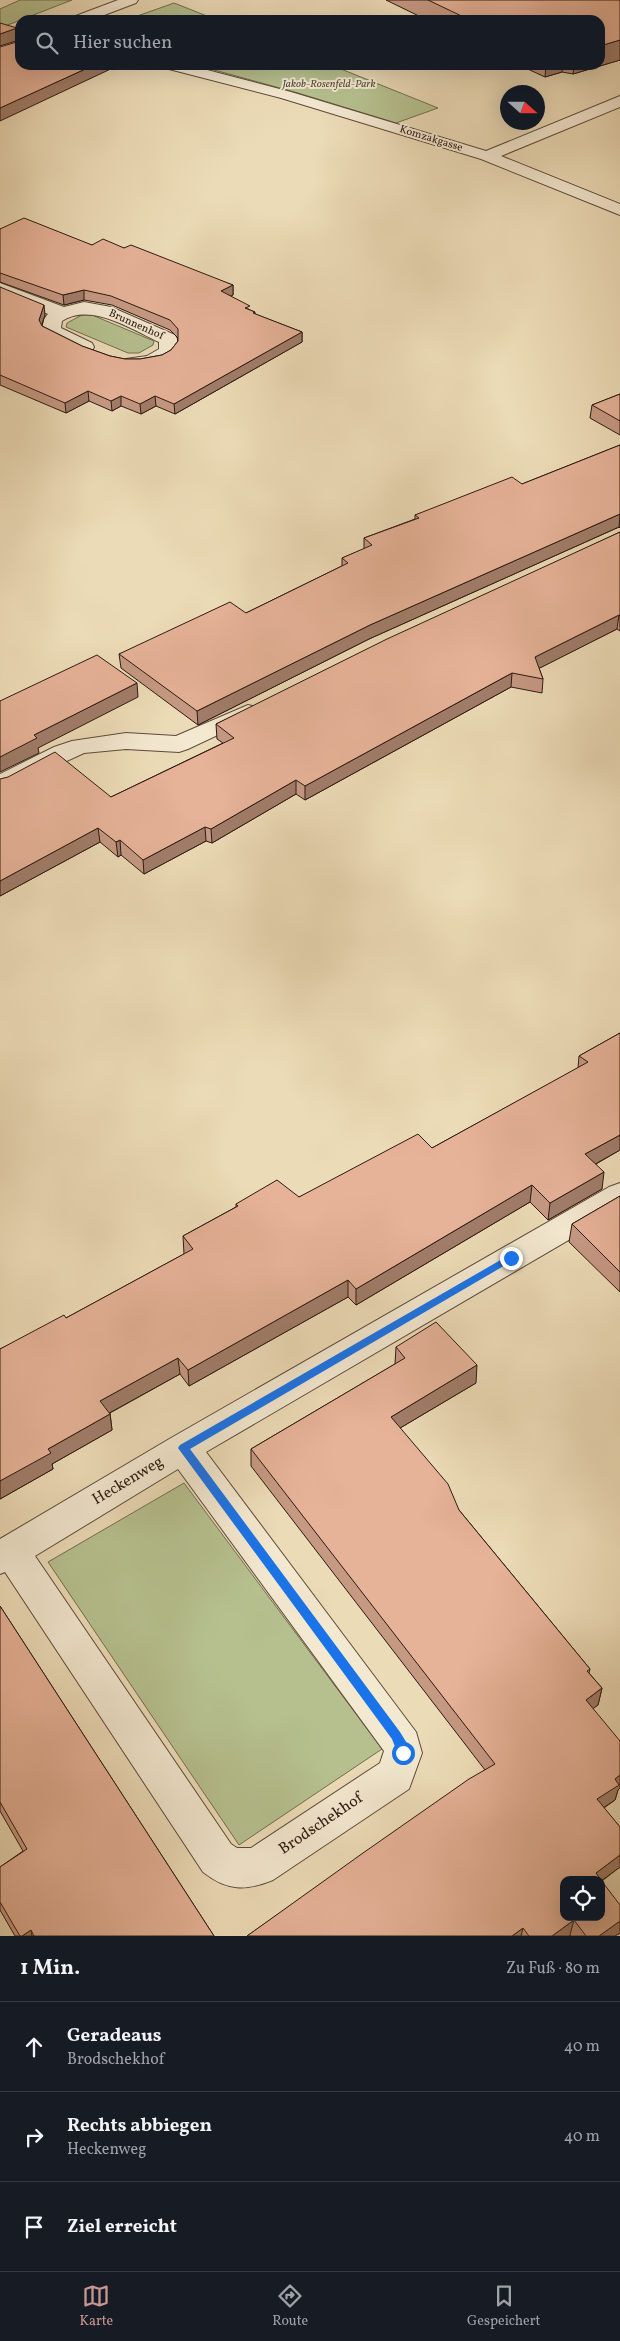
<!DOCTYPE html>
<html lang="de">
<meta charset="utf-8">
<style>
:root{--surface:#171b24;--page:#20242c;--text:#f1f3f6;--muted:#9ea1a6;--line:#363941;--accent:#c59692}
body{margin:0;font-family:Vollkorn,serif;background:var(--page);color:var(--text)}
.controls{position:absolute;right:15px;bottom:15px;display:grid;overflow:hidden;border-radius:10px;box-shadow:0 5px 20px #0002}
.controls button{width:45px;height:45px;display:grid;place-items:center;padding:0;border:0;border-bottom:1px solid var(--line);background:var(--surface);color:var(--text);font:25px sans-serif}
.compass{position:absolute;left:500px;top:85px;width:45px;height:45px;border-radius:50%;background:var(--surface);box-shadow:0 5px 20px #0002;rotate:111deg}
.stop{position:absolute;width:15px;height:15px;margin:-11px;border:4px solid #1a73e8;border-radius:50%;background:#fff}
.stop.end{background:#1a73e8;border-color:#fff;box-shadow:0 1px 5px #0008}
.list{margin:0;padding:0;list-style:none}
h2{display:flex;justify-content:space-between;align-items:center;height:65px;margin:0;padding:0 20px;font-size:21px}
h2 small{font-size:16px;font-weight:400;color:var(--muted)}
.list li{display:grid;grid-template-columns:32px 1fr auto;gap:15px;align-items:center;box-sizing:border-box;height:90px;padding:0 20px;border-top:1px solid var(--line)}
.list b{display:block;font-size:19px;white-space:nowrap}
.list p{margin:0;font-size:16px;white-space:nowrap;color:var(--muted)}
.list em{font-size:16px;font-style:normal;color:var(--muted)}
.icon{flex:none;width:28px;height:28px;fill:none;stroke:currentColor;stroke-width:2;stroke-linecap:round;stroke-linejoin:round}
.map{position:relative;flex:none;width:620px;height:1936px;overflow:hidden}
.search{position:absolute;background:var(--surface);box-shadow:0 5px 20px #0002;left:15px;right:15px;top:15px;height:55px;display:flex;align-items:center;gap:12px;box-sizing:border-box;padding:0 18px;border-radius:15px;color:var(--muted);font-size:19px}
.sheet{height:335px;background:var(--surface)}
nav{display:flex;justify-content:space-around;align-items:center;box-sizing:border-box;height:70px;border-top:1px solid var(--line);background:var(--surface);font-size:14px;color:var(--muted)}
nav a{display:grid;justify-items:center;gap:2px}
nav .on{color:var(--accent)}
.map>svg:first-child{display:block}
.green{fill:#b6c08f;stroke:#726d50}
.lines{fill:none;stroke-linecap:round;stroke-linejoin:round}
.minor-casing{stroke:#5d4a3b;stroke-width:2}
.minor{fill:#f3e8d0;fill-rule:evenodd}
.wall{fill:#c69983;stroke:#2d1a12}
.shaded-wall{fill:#a17d6a;stroke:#2d1a12}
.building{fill:#e6b298;stroke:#2d1a12}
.route{fill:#1a73e8}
.labels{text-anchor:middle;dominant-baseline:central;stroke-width:4;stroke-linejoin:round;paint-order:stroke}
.far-park-label{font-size:11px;font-style:italic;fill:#564c38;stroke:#f3e8d0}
.far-street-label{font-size:11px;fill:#2d1a12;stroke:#f3e8d0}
.near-street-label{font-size:16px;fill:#2d1a12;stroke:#f3e8d0}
</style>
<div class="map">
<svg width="620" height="1936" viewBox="0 0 620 1936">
<rect width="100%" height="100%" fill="#ecdbb7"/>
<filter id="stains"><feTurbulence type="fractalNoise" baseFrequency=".004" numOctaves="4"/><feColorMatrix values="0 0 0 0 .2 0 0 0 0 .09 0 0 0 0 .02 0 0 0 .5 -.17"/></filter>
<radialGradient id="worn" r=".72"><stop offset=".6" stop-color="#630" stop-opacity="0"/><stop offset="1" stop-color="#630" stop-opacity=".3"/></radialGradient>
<g class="green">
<polygon points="20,0 72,0 0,28 0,9"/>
<polygon points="174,3 217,20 126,20"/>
<polygon points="196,65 331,65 438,108 396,123 298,93"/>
<polygon points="82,315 92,315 154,341 153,345 139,353 128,353 66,327 67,323"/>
<polygon points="184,1483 382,1749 239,1845 48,1562"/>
</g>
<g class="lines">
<g class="minor-casing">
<g id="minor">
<polygon points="118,0 138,0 136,3 91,20 71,20 73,17"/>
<polygon points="162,65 188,65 291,92 486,151 620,96 620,107 501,156 620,204 620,215 481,159 281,98 165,68"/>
<path d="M0,283l64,24 20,-5 27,5 64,28 2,4v12c-10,15 -34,20 -51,16l-3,-4 3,-4 21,-3 12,-7v-7c-28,-13 -68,-40 -97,-21l-1,7 31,15 2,4 -2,4c-16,4 -34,-10 -48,-17l-2,-4 2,-11 4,-5 -48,-20z"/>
<polygon points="248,705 256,707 260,712 256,717 188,749 179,752 126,749 84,753 0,792 0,774 54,747 72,741 126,733 176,736"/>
<path d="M620,1183v27l-414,242 210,280 6,21 -13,36 -136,91c-27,11 -46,11 -70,-8l-198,-300 -5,2v-35l171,-101 438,-251zM178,1469l206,282 -4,12 -129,85h-14l-6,-4 -196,-288z"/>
</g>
</g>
<use href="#minor" class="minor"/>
</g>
<g class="wall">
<polygon points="386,0 620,0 620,60 573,74 562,72 545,77 519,65 600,65 600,20 427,20"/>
<polygon points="0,229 92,245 124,248 233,285 233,295 230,296 250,310 255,312 255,314 302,332 302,342 175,414 156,406 141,414 121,406 112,411 89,401 66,413 0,385 0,287 45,315 42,325 42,326 82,346 110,356 125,359 140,359 162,355 171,350 178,341 178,338 170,330 112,305 84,300 64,305 0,282"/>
<polygon points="620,394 620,435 590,418 592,405"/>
<polygon points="620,445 620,528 619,527 369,639 198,725 121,668 119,654 246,613 342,566 342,558 364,549 364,538 415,519 415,515 522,484"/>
<polygon points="620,532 620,631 617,629 539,668 543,679 542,693 511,687 305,800 296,794 212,843 206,841 144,874 121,855 118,857 100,842 0,896 111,797 223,743 217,739 216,724"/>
<polygon points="620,1033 620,1150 596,1164 602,1189 548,1220 530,1202 356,1305 348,1297 189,1386 180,1374 110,1413 112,1430 52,1464 53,1469 0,1499 0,1349 66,1318 184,1254 183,1236 236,1207 236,1204 299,1197 432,1148 578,1068 579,1056"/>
<polygon points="620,1196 620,1292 569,1242 572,1224"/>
<polygon points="396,1347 476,1383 400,1428 459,1510 590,1669 589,1673 602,1688 598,1705 593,1708 618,1790 615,1800 604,1808 620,1827 620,1867 602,1881 620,1933 615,1936 571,1936 570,1935 569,1936 247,1936 485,1770 251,1466 251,1449 395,1364"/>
<polygon points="0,1606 214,1936 15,1936 0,1910 0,1867 23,1851 0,1811"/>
</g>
<g class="shaded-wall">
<polygon points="17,28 19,40 0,46 0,34"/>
<polygon points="620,40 620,60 573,74 574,65 600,65 600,46"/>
<polygon points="94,65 117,65 117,66 0,121 0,108"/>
<polygon points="546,65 563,65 562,72 545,77"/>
<polygon points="233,285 233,295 221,301 221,291"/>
<polygon points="84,290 84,300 64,305 63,295"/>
<polygon points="44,305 45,315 40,330 39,320"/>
<polygon points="302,332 302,342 175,414 174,404"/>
<polygon points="88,391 89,401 66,413 65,403"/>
<polygon points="121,396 121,406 112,411 111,401"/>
<polygon points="155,396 156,406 141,414 140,404"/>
<polygon points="620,514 619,527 369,639 198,725 197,711 370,625"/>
<polygon points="619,615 617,629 534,671 535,657"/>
<polygon points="512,673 511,687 305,800 305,786"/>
<polygon points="137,683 138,697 38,748 39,753 0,772 0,757 34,735"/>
<polygon points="296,780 296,794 212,843 211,829"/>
<polygon points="205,827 206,841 144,874 143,860"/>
<polygon points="98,828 100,842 0,896 0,881"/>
<polygon points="120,840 121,855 118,857 116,842"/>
<polygon points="620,1135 620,1150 583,1171 585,1154"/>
<polygon points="604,1172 602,1189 548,1220 550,1203"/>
<polygon points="532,1185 530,1202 356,1305 356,1289"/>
<polygon points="348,1280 348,1297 189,1386 188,1370"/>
<polygon points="178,1358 180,1374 102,1417 100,1401"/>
<polygon points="477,1365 476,1383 390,1434 391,1417"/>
<polygon points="110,1414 112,1430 52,1464 53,1469 0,1499 0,1481 48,1449"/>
<polygon points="602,1688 598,1705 583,1716 586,1700"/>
<polygon points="620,1775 620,1788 618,1790 615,1800 594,1814 597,1799 615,1779"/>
<polygon points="620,1855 620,1867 601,1881 596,1873"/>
<polygon points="574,1920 570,1935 569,1936 552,1936"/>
<polygon points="620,1921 620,1933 615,1936 599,1936"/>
<polygon points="523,1928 521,1936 512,1936"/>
<polygon points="31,1930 32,1936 22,1936"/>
</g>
<g class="building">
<polygon points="428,0 620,0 620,40 600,46 600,20 470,20"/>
<polygon points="0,23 17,28 0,34"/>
<polygon points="20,41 20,65 94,65 0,108 0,47"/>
<polygon points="24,218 92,245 103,239 124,248 131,245 233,285 221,291 250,306 245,308 255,312 253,313 302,332 174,404 155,396 140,404 121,396 111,401 88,391 65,403 0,375 0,287 44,305 39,320 42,326 82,346 110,356 125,359 140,359 162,355 171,350 178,341 178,329 170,320 111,296 84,290 63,295 0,273 0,229"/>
<polygon points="620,394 620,421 592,405"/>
<polygon points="620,445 620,514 370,625 197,711 119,654 230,602 246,613 348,563 342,558 372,545 364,538 419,518 415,515 512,477 522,484"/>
<polygon points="620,532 620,616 619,615 535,657 543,679 512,673 305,786 296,780 211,829 205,827 143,860 120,840 116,842 98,828 0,881 0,779 8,777 55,752 111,797 234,738 216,724 387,639"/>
<polygon points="97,655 137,683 34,735 37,738 0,757 0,701"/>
<polygon points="620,1033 620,1135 585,1154 604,1172 550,1203 532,1185 356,1289 348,1280 188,1370 178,1358 100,1401 110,1414 48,1449 51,1453 0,1481 0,1349 64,1315 66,1318 193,1249 183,1236 238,1206 236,1204 277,1180 299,1197 418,1134 432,1148 588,1062 579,1056"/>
<polygon points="620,1196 620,1272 572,1224"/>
<polygon points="436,1322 477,1365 391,1417 448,1484 459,1510 590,1669 587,1671 602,1688 586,1700 620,1741 620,1775 615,1779 619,1785 597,1799 620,1827 620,1855 596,1873 601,1880 564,1880 564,1917 601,1917 601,1880 620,1905 620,1921 599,1936 586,1936 574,1920 552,1936 529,1936 523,1928 512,1936 247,1936 363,1853 469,1779 495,1764 251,1449 405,1358 396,1347"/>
<polygon points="0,1606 214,1936 34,1936 31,1930 22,1936 20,1936 0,1902 0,1867 27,1849 0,1802"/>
</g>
<polygon class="route" points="511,1254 514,1255 514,1260 190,1449 400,1732 408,1745 409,1753 403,1758 399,1757 392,1739 178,1448 180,1445"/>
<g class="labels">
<g class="far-park-label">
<text x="329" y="84">Jakob-Rosenfeld-Park</text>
</g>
<g class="far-street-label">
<text transform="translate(431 139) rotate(17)">Komzakgasse</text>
<text transform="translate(136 325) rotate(24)">Brunnenhof</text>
</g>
<g class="near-street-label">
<text transform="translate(128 1481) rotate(-31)">Heckenweg</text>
<text transform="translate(321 1824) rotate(-34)">Brodschekhof</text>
</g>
</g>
<rect width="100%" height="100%" filter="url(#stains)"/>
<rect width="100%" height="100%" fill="url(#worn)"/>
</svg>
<div class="controls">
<button><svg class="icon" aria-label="locate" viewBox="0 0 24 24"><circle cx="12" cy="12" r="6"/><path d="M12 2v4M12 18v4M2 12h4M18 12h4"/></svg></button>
</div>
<svg class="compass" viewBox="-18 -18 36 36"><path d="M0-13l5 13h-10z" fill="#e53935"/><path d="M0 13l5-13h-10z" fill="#9ea1a6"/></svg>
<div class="stop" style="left:403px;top:1753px"></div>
<div class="stop end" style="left:511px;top:1258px"></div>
<div class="search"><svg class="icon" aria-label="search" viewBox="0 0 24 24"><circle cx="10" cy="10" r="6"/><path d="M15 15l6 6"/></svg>Hier suchen</div>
</div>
<section class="sheet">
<h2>1 Min.<small>Zu Fuß · 80 m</small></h2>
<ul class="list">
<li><svg class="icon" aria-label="ahead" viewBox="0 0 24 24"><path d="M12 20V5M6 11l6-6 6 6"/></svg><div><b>Geradeaus</b><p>Brodschekhof</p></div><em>40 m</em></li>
<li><svg class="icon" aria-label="right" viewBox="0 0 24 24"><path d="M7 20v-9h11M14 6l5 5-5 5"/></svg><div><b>Rechts abbiegen</b><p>Heckenweg</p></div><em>40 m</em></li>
<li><svg class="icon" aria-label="arrive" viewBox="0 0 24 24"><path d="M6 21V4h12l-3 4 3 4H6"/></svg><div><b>Ziel erreicht</b></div></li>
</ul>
</section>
<nav>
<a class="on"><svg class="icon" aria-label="map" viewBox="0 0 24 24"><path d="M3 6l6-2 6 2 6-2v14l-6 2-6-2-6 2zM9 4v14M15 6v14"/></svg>Karte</a>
<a><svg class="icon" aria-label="directions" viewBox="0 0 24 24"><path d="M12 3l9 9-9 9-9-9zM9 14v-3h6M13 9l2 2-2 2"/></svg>Route</a>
<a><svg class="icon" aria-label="saved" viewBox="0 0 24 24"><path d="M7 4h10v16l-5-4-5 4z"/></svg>Gespeichert</a>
</nav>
